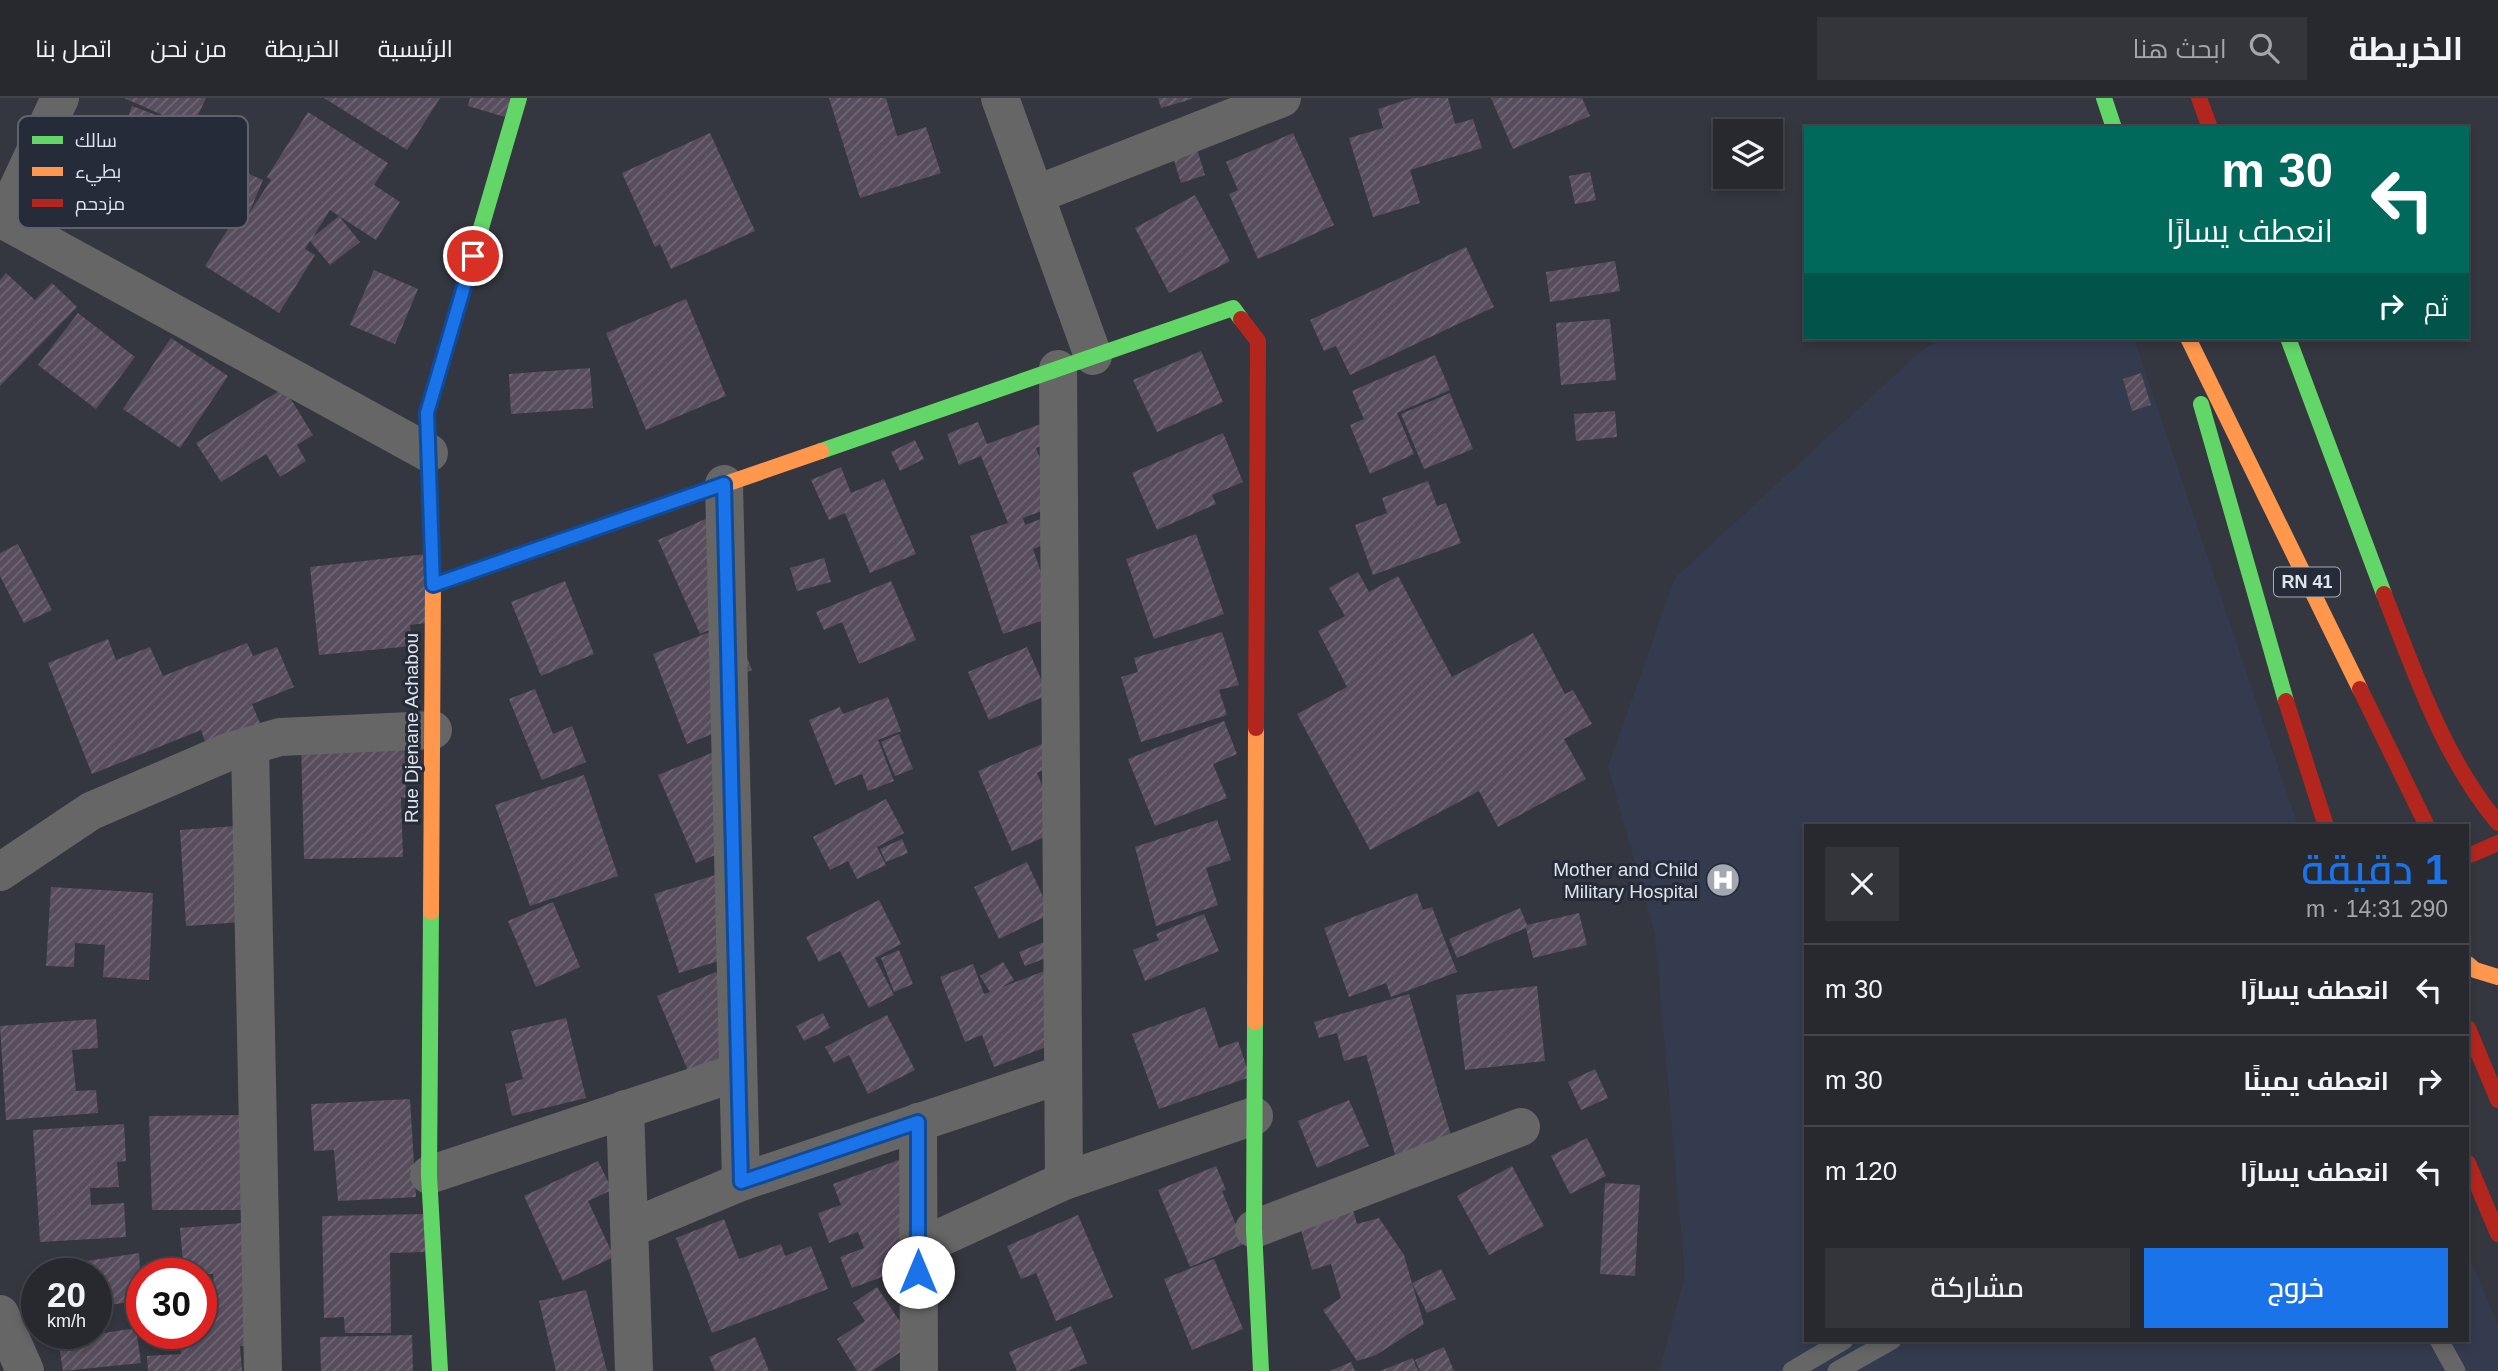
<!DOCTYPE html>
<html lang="ar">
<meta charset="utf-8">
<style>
body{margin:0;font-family:Arial,Cairo,sans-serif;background:#33353b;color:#f1f3f6;direction:rtl;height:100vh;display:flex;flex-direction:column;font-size:26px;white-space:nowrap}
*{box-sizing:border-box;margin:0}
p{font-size:23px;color:#a4a6aa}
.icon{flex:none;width:38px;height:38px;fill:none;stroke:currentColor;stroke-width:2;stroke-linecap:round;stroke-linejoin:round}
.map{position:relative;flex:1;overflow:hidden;direction:ltr}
.drawer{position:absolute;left:1804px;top:726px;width:665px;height:518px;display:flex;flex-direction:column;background:#27292f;border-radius:0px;box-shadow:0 4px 10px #0003,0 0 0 2px #43454b;direction:rtl}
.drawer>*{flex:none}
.banner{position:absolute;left:1804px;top:28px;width:665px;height:214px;border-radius:0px;box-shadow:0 4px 10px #0003,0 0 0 2px #43454b;direction:rtl;background:#00695c;color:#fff;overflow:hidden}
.buttons{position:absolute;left:1713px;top:21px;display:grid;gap:14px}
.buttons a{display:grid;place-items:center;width:70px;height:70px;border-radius:0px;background:#27292f;box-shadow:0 4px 10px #0003,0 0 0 2px #43454b;font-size:35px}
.speed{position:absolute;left:21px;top:1160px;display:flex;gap:14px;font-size:35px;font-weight:700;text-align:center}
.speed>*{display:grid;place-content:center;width:91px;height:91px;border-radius:50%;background:#27292f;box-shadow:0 4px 10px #0003,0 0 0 2px #43454b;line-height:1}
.speed small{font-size:18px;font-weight:400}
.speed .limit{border:10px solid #d22;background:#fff;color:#111}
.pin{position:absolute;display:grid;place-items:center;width:60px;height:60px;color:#fff;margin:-30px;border:4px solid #fff;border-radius:50%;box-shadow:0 2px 7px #0007}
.me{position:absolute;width:77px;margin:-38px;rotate:0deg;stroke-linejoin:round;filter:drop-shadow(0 0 5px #0008)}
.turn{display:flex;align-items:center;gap:24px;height:147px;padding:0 21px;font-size:32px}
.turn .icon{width:91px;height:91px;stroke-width:2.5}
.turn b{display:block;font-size:49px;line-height:60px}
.then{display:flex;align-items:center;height:66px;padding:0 21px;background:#0003;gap:14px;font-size:26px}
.round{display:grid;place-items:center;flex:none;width:74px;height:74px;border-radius:0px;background:#33353b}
.head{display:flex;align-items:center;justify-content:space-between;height:119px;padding:0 21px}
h1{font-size:42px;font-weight:600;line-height:52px;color:#1a73e8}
.cta{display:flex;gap:14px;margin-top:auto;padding:14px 21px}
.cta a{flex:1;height:80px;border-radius:0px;background:#1a73e8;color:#fff;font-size:28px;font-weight:600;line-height:80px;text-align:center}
.cta a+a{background:#33353b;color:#f1f3f6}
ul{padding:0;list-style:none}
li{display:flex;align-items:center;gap:21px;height:91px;padding:0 21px;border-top:2px solid #43454b}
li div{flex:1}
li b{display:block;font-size:26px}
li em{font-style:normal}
header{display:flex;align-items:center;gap:42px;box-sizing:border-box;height:98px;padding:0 35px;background:#27292f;border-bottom:2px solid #43454b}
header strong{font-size:33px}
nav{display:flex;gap:38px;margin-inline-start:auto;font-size:24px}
.search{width:490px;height:63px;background:#33353b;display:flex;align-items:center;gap:18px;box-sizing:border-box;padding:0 24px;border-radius:0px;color:#a4a6aa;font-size:26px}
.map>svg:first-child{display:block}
.built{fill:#353b4f}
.building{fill:url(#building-hatch);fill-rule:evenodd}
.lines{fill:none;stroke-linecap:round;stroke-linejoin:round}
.lane{stroke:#676666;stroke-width:19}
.street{stroke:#676666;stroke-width:38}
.fast{stroke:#63d668;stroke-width:16}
.slow{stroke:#ff974d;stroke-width:16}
.jam{stroke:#b3261e;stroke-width:16}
.route-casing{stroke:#114b97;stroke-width:18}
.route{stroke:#1a73e8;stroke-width:12}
.labels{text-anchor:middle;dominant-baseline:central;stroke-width:6;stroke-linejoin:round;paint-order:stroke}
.shield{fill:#262b39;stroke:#a8acb6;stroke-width:2}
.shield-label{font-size:18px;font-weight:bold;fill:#dfe3ec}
.street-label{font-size:19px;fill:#dfe3ec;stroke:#262b39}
.poi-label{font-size:19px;fill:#dfe3ec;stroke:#262b39;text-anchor:end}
.key{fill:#262b39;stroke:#5e626f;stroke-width:2}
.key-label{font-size:19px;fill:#dfe3ec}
</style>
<header>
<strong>الخريطة</strong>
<div class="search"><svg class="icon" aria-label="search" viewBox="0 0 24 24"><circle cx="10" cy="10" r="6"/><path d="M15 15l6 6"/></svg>ابحث هنا</div>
<nav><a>الرئيسية</a><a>الخريطة</a><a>من نحن</a><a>اتصل بنا</a></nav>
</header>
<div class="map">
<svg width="2498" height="1273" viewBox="0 0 2498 1273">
<defs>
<pattern id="building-hatch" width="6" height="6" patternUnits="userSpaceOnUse" patternTransform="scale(1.75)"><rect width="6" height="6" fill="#584d5d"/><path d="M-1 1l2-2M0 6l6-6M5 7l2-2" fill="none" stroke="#706674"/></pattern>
</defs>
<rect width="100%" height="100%" fill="#34373f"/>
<path class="built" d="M 1943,240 L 2134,240 L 2298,728 L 1806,728 L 1806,1242 L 2468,1242 L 2468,1155 L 2498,1227 L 2498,1273 L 1659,1273 L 1685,1178 L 1655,836 L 1608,669 L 1675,480 L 1922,252 Z"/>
<g class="building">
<path d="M 124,0 L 206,0 L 192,30 Z"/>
<path d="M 324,0 L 440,0 L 407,52 Z"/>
<path d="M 470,0 L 511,0 L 505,19 L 468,8 Z"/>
<path d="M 829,0 L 886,0 L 897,38 L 926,29 L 941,75 L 860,100 Z"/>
<path d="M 1158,0 L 1192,0 L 1192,1 L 1161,10 Z"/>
<path d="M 1412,0 L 1448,0 L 1455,26 L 1473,21 L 1482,50 L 1410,72 L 1420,105 L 1373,119 L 1349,40 L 1383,30 L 1378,11 Z"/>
<path d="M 1491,0 L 1582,0 L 1590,18 L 1513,51 Z"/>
<path d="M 132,8 L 172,23 L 161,52 L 189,62 L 166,127 L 97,102 Z"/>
<path d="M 308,14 L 388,65 L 374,87 L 400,104 L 376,142 L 339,118 L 360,144 L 330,167 L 310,143 L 305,151 L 315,157 L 279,215 L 205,168 L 236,118 L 244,123 L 271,82 L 267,79 ZM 330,112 L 339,118 L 313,139 Z"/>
<path d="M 710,35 L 755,133 L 671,171 L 660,146 L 655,149 L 622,75 Z"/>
<path d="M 1293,35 L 1334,127 L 1258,161 L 1229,96 L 1238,92 L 1226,64 Z"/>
<path d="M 1195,45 L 1205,77 L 1181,85 L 1171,53 Z"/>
<path d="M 237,71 L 263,82 L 249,115 L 223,105 Z"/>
<path d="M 1590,74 L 1596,102 L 1575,106 L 1569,78 Z"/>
<path d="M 1195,97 L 1230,163 L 1169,195 L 1135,130 Z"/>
<path d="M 1466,149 L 1494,209 L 1350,277 L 1336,248 L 1324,253 L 1310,222 Z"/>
<path d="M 1615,163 L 1620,193 L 1550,204 L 1546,174 Z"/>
<path d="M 374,172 L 418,191 L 395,246 L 350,227 Z"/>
<path d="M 6,175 L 35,202 L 52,185 L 77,209 L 0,288 L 0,182 Z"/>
<path d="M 686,201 L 726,298 L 646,332 L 606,235 Z"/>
<path d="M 78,215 L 135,259 L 96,311 L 38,267 Z"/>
<path d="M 1610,221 L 1616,282 L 1561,287 L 1556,225 Z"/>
<path d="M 171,240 L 228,278 L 180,350 L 123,311 Z"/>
<path d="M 1201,253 L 1223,304 L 1157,334 L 1133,282 Z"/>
<path d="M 1435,257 L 1450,292 L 1397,315 L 1414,356 L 1370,376 L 1350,327 L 1364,321 L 1352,293 Z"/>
<path d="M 590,270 L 593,310 L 511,316 L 509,276 Z"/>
<path d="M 2141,275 L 2151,307 L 2132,313 L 2123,281 Z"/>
<path d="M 284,290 L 313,337 L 297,347 L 306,363 L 280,379 L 266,356 L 221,384 L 196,345 Z"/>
<path d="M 1450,295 L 1473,351 L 1424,371 L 1401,316 Z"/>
<path d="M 1615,313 L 1617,339 L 1576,343 L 1574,316 Z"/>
<path d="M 1054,321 L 1061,340 L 1036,350 L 1058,407 L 1023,420 L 1025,427 L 1054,416 L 1063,439 L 1033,451 L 1056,518 L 1003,536 L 970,438 L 1008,425 L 981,358 L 959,367 L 947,336 L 978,324 L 987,346 Z"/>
<path d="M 1223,335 L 1243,384 L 1212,397 L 1216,406 L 1157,432 L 1132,375 Z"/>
<path d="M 915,342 L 924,361 L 900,373 L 891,354 Z"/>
<path d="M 841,369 L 851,395 L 884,381 L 916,456 L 870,475 L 845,415 L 829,422 L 811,382 Z"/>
<path d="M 1428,383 L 1437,408 L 1446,405 L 1461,445 L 1373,477 L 1355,427 L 1387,415 L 1382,400 Z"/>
<path d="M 728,411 L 743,517 L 700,536 L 658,442 Z"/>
<path d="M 1196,436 L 1224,516 L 1154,541 L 1126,461 Z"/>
<path d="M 18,446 L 52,512 L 24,525 L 0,478 L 0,455 Z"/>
<path d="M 426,456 L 434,524 L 410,527 L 412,548 L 319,557 L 310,469 Z"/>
<path d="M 824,460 L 831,484 L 797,493 L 790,470 Z"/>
<path d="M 1358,474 L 1369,494 L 1398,478 L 1452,579 L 1533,535 L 1565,596 L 1573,592 L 1592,626 L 1564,641 L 1586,681 L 1498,729 L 1479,693 L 1370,752 L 1297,616 L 1347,589 L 1318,533 L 1345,518 L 1329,490 Z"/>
<path d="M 565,483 L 594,556 L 541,578 L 511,504 Z"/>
<path d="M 891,483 L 916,542 L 859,566 L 842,524 L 824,532 L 816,514 Z"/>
<path d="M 733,525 L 752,572 L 727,582 L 743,624 L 687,646 L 653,556 Z"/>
<path d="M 1222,534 L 1239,587 L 1219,592 L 1227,617 L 1141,644 L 1121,579 L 1138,574 L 1134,560 Z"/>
<path d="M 108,541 L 116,562 L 150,549 L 163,578 L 247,545 L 253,558 L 277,549 L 294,589 L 252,606 L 260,625 L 206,647 L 201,632 L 92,676 L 48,565 Z"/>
<path d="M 1027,549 L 1048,597 L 989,622 L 968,574 Z"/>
<path d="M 535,591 L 553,636 L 572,628 L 586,664 L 542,682 L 509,601 Z"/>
<path d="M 888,599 L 901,633 L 878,642 L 894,683 L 868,693 L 862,676 L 835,687 L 809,622 L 840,609 L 843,616 Z"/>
<path d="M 1224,623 L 1237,656 L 1213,666 L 1227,700 L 1155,728 L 1128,661 Z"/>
<path d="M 899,636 L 913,671 L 895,678 L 881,644 Z"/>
<path d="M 404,643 L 406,700 L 401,699 L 403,759 L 304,761 L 301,645 Z"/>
<path d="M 1049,643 L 1059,665 L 1037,675 L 1061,732 L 1012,753 L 978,673 Z"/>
<path d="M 736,645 L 746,744 L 696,765 L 658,677 Z"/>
<path d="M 584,677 L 618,778 L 530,808 L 495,707 Z"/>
<path d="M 886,701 L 904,735 L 877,749 L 886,767 L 857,781 L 848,763 L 830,772 L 813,739 Z"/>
<path d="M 1217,722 L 1231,762 L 1206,770 L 1218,807 L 1156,828 L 1135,749 Z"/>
<path d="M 237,728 L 243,824 L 186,828 L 180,732 Z"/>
<path d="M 902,741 L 908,755 L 886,764 L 880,751 Z"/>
<path d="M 1027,764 L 1051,816 L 999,841 L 974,789 Z"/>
<path d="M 735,771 L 742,856 L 679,875 L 654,796 Z"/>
<path d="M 51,789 L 153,795 L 149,882 L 103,879 L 105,847 L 75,845 L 74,869 L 46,868 Z"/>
<path d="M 1417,795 L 1423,812 L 1432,809 L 1457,874 L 1391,899 L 1386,885 L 1349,899 L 1324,830 Z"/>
<path d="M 879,802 L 901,846 L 875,860 L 894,897 L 869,910 L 840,853 L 819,864 L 806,839 Z"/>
<path d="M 553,804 L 580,869 L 536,889 L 508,823 Z"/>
<path d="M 1520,810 L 1527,827 L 1579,815 L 1587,847 L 1533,860 L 1526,830 L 1457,860 L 1449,841 Z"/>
<path d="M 1204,816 L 1219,853 L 1145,883 L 1133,852 L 1159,842 L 1156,836 Z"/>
<path d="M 1054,840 L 1060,855 L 1025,868 L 1019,854 Z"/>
<path d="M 899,852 L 913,886 L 894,894 L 881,860 Z"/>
<path d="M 1003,864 L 1014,882 L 1002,889 L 1055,869 L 1054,946 L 994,969 L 982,937 L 965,944 L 940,879 L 973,866 L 984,896 L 990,894 L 980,878 Z"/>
<path d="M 716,874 L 747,949 L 688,973 L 657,898 Z"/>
<path d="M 1537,888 L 1545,963 L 1465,972 L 1456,897 Z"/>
<path d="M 1409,896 L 1453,1044 L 1396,1060 L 1366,957 L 1344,963 L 1337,935 L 1319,940 L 1314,924 Z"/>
<path d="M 1205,909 L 1219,950 L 1238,943 L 1250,979 L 1159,1011 L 1132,936 Z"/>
<path d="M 823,915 L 830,930 L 804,943 L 796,928 Z"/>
<path d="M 887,917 L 915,972 L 868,996 L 849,957 L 834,965 L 825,949 Z"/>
<path d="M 566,920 L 586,1000 L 512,1018 L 505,986 L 523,981 L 511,933 Z"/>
<path d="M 96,921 L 98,950 L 72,952 L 76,993 L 96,992 L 98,1015 L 6,1022 L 0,928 Z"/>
<path d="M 1595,971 L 1608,1000 L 1581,1012 L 1568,984 Z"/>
<path d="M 410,1001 L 416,1099 L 338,1103 L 334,1052 L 314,1053 L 311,1006 Z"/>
<path d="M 1349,1002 L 1369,1048 L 1317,1070 L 1298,1023 Z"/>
<path d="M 242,1017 L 243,1112 L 152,1112 L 149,1018 Z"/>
<path d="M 124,1026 L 126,1063 L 117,1064 L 119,1089 L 90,1090 L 91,1107 L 124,1105 L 126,1139 L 40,1144 L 33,1032 Z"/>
<path d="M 1587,1040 L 1606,1078 L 1570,1096 L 1551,1058 Z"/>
<path d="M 918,1055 L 939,1158 L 852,1190 L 840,1159 L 864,1150 L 858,1134 L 829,1145 L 818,1115 L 841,1107 L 833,1086 Z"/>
<path d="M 598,1063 L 612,1092 L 588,1103 L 614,1159 L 563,1183 L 524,1098 Z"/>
<path d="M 1216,1068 L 1226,1092 L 1222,1093 L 1244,1146 L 1190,1169 L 1158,1092 Z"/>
<path d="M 1512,1068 L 1544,1128 L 1489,1157 L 1457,1098 Z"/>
<path d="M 1605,1085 L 1640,1087 L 1635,1178 L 1600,1176 Z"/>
<path d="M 1347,1091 L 1357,1126 L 1379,1120 L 1404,1157 L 1412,1185 L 1441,1171 L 1456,1201 L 1427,1215 L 1412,1185 L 1424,1226 L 1376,1257 L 1357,1263 L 1323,1212 L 1341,1200 L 1331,1166 L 1312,1172 L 1293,1102 Z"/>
<path d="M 425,1116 L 425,1154 L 390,1155 L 391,1235 L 345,1235 L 344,1219 L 324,1220 L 322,1118 Z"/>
<path d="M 1078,1117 L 1113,1199 L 1056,1223 L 1036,1175 L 1021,1181 L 1007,1148 Z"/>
<path d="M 724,1121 L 739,1161 L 781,1146 L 785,1158 L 811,1148 L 828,1191 L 712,1235 L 676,1140 Z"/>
<path d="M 243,1125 L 252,1247 L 240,1248 L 242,1273 L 148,1273 L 147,1258 L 181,1256 L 179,1236 L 201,1236 L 201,1206 L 215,1205 L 213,1176 L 184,1176 L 180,1130 Z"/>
<path d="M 139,1155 L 142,1202 L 96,1209 L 96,1176 L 48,1176 L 47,1169 Z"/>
<path d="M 1214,1161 L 1243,1231 L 1192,1252 L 1164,1181 Z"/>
<path d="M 877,1189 L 914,1245 L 872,1273 L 857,1273 L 837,1241 L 865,1223 L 853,1205 Z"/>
<path d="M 586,1192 L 607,1273 L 556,1273 L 539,1203 Z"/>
<path d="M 1071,1228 L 1087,1265 L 1067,1273 L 1017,1273 L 1009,1254 Z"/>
<path d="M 136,1230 L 141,1265 L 63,1273 L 57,1236 L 91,1237 Z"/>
<path d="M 412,1237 L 413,1273 L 321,1273 L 320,1239 Z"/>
<path d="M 755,1239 L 769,1273 L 715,1273 L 709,1259 Z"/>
<path d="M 1444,1249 L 1454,1273 L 1420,1273 L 1415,1262 Z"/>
<path d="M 1413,1260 L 1418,1273 L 1380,1273 Z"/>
<path d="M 1351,1264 L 1355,1273 L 1330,1273 Z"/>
</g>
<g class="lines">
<g class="lane">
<path d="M 2439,1242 L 2456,1273"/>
<path d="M 1792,1273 L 1844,1242"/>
<path d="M 1837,1273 L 1892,1242"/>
</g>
<g class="street">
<path d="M 1000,0 L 1093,258"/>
<path d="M 1035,97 L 1282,0"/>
<path d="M 0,120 L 429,355"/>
<path d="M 4,120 L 60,0"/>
<path d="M 1058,271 L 1064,1083"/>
<path d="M 724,386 L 741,1084"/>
<path d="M 250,648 L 263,1273"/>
<path d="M 0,774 L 91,713 L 228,654 L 280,639 L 433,632"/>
<path d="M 625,1011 L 634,1273"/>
<path d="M 918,1024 L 919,1273"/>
<path d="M 429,1077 L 738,974"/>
<path d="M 631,1130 L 741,1084 L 1063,976"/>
<path d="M 1254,1131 L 1521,1029"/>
<path d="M 918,1150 L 1064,1083 L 1254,1018"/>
<path d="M 0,1216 L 25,1273"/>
</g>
<g class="fast">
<path d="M 2104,0 L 2114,30"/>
<path d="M 2288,240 L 2384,496"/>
<path d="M 2201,306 L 2286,603"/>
<path d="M 428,352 L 427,315 L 519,0"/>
<path d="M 821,353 L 1233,210 L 1241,221"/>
<path d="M 431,814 L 429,1077 L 440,1273"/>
<path d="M 1255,924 L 1254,1131 L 1261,1273"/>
</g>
<g class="slow">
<path d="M 2188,240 L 2360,591"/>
<path d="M 428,352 L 433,487 L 431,814"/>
<path d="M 433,487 L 821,353"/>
<path d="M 2468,866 L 2475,872 L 2498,879"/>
<path d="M 1255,924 L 1256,630"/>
</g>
<g class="jam">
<path d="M 2199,0 L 2210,30"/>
<path d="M 1241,221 L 1258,243 L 1256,630"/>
<path d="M 2384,496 C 2415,575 2443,659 2498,725"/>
<path d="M 2360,591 L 2427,728"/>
<path d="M 2286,603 L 2326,728"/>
<path d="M 2468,758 L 2498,745"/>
<path d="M 2468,930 L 2498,1002"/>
<path d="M 2468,1065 L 2498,1136"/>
</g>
</g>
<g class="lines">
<g class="route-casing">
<path id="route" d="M 473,158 L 427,315 L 433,487 L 724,386 L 741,1084 L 918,1024 L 918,1174"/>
</g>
<use href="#route" class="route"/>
</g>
<defs>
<g id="hospital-disc" transform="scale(1.75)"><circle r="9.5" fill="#a3a7af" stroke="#262b39"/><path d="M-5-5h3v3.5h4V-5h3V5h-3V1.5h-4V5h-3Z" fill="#fff"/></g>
</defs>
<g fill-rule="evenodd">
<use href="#hospital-disc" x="1723" y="782"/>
</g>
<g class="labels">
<rect class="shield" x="2274" y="469.5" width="66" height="29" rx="5"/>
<g class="shield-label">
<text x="2307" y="484">RN 41</text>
</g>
<g class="street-label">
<text transform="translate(411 630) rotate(-90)">Rue Djenane Achabou</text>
</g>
<g class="poi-label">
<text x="1698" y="771">Mother and Child<tspan x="1698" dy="22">Military Hospital</tspan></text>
</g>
</g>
<rect x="18" y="18" width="230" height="112" rx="10" class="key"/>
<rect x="32" y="38" width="31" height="8" fill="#63d668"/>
<rect x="32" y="69" width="31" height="9" fill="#ff974d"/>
<rect x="32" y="101" width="31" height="8" fill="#b3261e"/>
<g class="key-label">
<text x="75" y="49">سالك</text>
<text x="75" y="80">بطيء</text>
<text x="75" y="112">مزدحم</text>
</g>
</svg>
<div class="buttons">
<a><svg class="icon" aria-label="layers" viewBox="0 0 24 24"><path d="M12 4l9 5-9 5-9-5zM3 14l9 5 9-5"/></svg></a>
</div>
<div class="speed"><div>20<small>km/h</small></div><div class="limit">30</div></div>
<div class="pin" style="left:473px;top:158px;background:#d93025"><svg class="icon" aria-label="arrive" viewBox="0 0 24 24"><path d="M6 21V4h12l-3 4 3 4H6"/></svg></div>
<svg class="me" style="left:918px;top:1174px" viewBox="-20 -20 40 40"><circle r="19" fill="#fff"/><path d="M0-13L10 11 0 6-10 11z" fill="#1a73e8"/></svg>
<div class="banner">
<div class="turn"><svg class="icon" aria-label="left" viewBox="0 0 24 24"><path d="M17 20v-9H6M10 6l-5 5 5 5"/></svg><div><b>30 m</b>انعطف يسارًا</div></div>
<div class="then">ثم<svg class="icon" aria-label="right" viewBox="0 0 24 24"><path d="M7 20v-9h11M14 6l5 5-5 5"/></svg></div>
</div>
<section class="drawer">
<div class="head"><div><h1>1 دقيقة</h1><p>290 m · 14:31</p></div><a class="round"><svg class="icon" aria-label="close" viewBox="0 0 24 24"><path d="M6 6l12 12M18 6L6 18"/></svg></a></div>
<ul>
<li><svg class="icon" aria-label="left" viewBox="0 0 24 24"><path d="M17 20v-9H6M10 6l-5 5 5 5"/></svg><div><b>انعطف يسارًا</b></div><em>30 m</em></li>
<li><svg class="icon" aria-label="right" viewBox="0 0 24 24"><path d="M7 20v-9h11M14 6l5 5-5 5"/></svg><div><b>انعطف يمينًا</b></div><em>30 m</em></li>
<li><svg class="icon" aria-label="left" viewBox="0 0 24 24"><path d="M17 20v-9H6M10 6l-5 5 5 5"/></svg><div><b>انعطف يسارًا</b></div><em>120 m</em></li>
</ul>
<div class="cta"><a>خروج</a><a>مشاركة</a></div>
</section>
</div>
